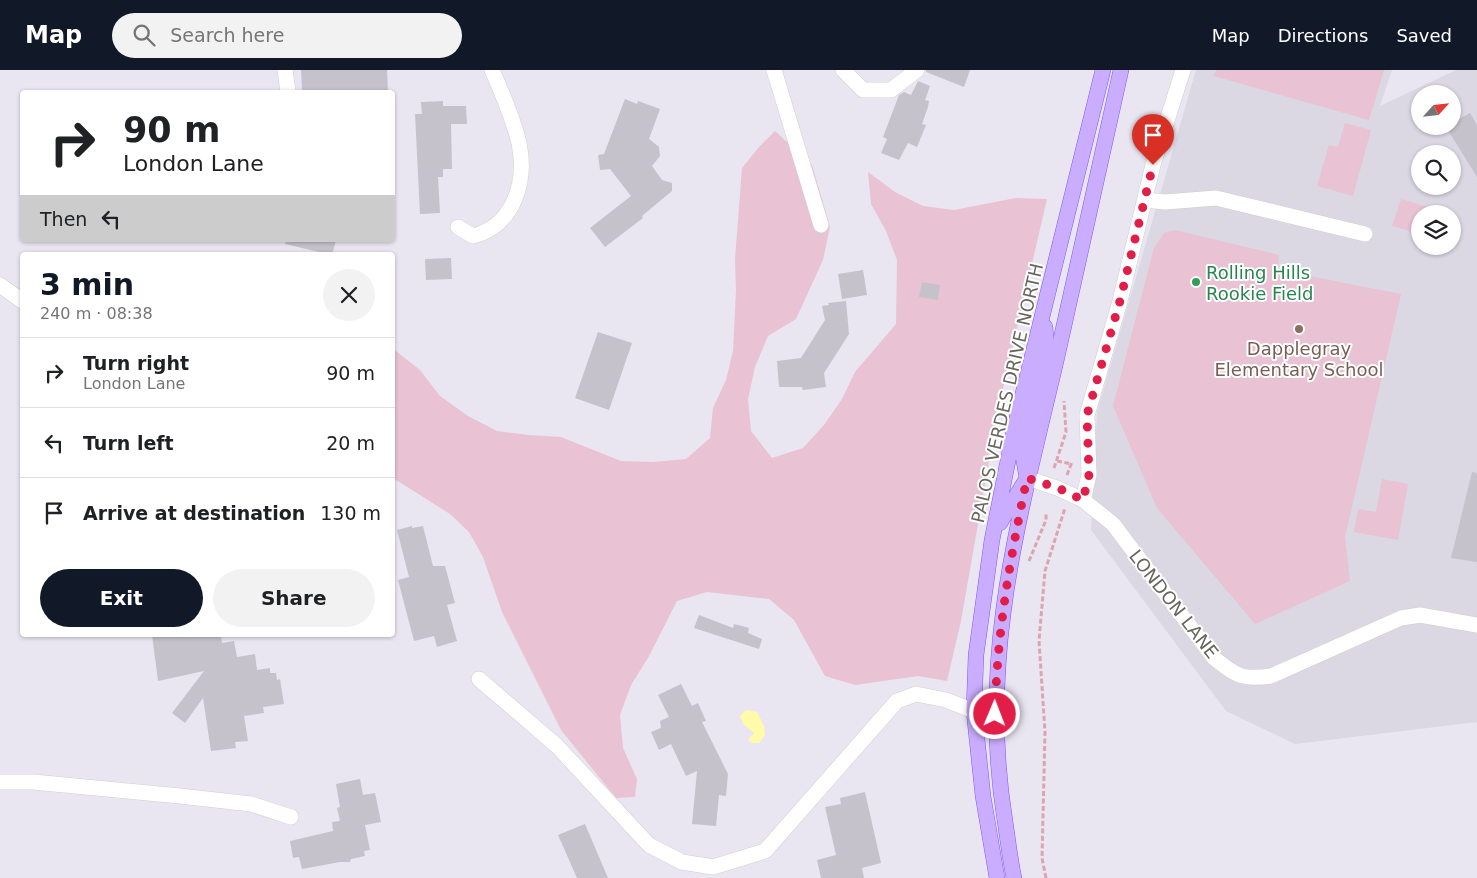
<!DOCTYPE html>
<meta charset="utf-8">
<style>
body{margin:0;font-family:"DejaVu Sans",sans-serif;background:#f2f2f2;color:#202124;height:100vh;display:flex;flex-direction:column;font-size:19px;white-space:nowrap}
*{box-sizing:border-box;margin:0}
p{font-size:16px;color:#757577}
.icon{flex:none;width:28px;height:28px;fill:none;stroke:currentColor;stroke-width:2;stroke-linecap:round;stroke-linejoin:round}
.map{position:relative;flex:1;overflow:hidden}
.side{position:absolute;left:20px;top:182px;width:375px;height:385px;display:flex;flex-direction:column;background:#fff;border-radius:5px;box-shadow:0 1px 4px #0004}
.side>*{flex:none}
.banner{position:absolute;left:20px;top:20px;width:375px;height:152px;border-radius:5px;box-shadow:0 1px 4px #0004;background:#fff;color:#202124;overflow:hidden}
.needle{width:32px;rotate:63deg}
.fabs{position:absolute;left:1411px;top:15px;display:grid;gap:10px}
.fabs a{display:grid;place-items:center;width:50px;height:50px;border-radius:50%;background:#fff;box-shadow:0 1px 4px #0004;font-size:25px}
.pin{position:absolute;display:grid;place-items:center;width:42px;height:42px;color:#fff;margin:-51px -21px;border-radius:50% 50% 50% 0;rotate:-45deg;box-shadow:0 0 5px #0007}
.pin .icon{rotate:45deg}
.me{position:absolute;width:55px;margin:-28px;rotate:1deg;stroke-linejoin:round;filter:drop-shadow(0 0 4px #0008)}
.turn{display:flex;align-items:center;gap:18px;height:105px;padding:0 20px;font-size:22px}
.turn .icon{width:65px;height:65px;stroke-width:2.5}
.turn b{display:block;font-size:35px;line-height:42px}
.then{display:flex;align-items:center;height:48px;padding:0 20px;background:#0003;gap:10px;font-size:19px}
.round{display:grid;place-items:center;flex:none;width:52px;height:52px;border-radius:26px;background:#f2f2f2}
.summary{display:flex;align-items:center;justify-content:space-between;height:85px;padding:0 20px}
h1{font-size:30px;font-weight:800;line-height:38px;color:#111827}
.action{display:flex;gap:10px;margin-top:auto;padding:10px 20px}
.action a{flex:1;height:58px;border-radius:30px;background:#111827;color:#fff;font-size:20px;font-weight:800;line-height:58px;text-align:center}
.action a+a{background:#f2f2f2;color:#202124}
ul{padding:0;list-style:none}
li{display:flex;align-items:center;gap:15px;height:70px;padding:0 20px;border-top:1px solid #e0e0e0}
li div{flex:1}
li b{display:block;font-size:19px}
li em{font-style:normal}
header{display:flex;align-items:center;gap:30px;box-sizing:border-box;height:70px;padding:0 25px;background:#111827;color:#fff}
header strong{font-size:24px}
nav{display:flex;gap:28px;margin-inline-start:auto;font-size:18px}
.search{width:350px;height:45px;background:#f2f2f2;display:flex;align-items:center;gap:12px;box-sizing:border-box;padding:0 18px;border-radius:28px;color:#757577;font-size:19px}
.map>svg:first-child{display:block}
.education{fill:#dbd7e3;fill-rule:evenodd}
.green{fill:#e9c2d4}
.water{fill:#fffba8}
.building{fill:#c5c2cc}
.lines{fill:none;stroke-linecap:round;stroke-linejoin:round}
.minor-casing{stroke:#d0d1ca;stroke-width:16}
.major-casing{stroke:#7e57f9;stroke-width:16}
.path{stroke:#dca4b0;stroke-width:3;stroke-dasharray:5 2.5;stroke-linecap:butt}
.minor{stroke:#fff;stroke-width:15}
.major{stroke:#cbadff;stroke-width:15}
.route{stroke:#e11d48;stroke-width:9;stroke-dasharray:0 16.2}
.leisure-dot{fill:#2e9e5b;stroke:#fff;stroke-width:2}
.education-dot{fill:#8d6e63;stroke:#fff;stroke-width:2}
.labels{text-anchor:middle;dominant-baseline:central;stroke-width:4;stroke-linejoin:round;paint-order:stroke}
.leisure-label{font-size:18px;fill:#27864d;stroke:#fff;text-anchor:start}
.education-label{font-size:18px;fill:#785e54;stroke:#fff}
.street-label{font-size:18px;fill:#67675e;stroke:#fff}
</style>
<header>
<strong>Map</strong>
<div class="search"><svg class="icon" aria-label="search" viewBox="0 0 24 24"><circle cx="10" cy="10" r="6"/><path d="M15 15l6 6"/></svg>Search here</div>
<nav><a>Map</a><a>Directions</a><a>Saved</a></nav>
</header>
<div class="map">
<svg width="1477" height="808" viewBox="0 0 1477 808">
<rect width="100%" height="100%" fill="#e9e6f1"/>
<path class="education" d="M 1196,0 L 1392,0 L 1380,36 L 1456,0 L 1477,0 L 1477,652 L 1295,674 L 1226,641 L 1091,460 L 1097,342 ZM 1420,24 L 1452,24 L 1452,56 L 1420,56 ZM 1420,84 L 1452,84 L 1452,116 L 1420,116 ZM 1420,144 L 1452,144 L 1452,176 L 1420,176 Z"/>
<g class="green">
<path d="M 1216,0 L 1384,0 L 1369,50 L 1214,6 Z"/>
<path d="M 1345,53 L 1371,60 L 1353,126 L 1317,116 L 1329,75 L 1338,77 Z"/>
<path d="M 775,61 L 812,95 L 830,157 L 823,190 L 796,249 L 768,266 L 755,297 L 748,329 L 751,361 L 772,388 L 803,378 L 824,355 L 842,329 L 855,302 L 896,254 L 897,190 L 886,161 L 871,134 L 868,102 L 895,122 L 923,136 L 954,140 L 1016,128 L 1047,129 L 998,340 L 961,551 L 947,611 L 918,606 L 855,615 L 825,606 L 794,550 L 769,529 L 707,522 L 677,531 L 648,588 L 631,615 L 620,645 L 623,678 L 637,709 L 635,727 L 616,728 L 561,660 L 502,542 L 483,487 L 469,462 L 450,444 L 393,408 L 392,278 L 420,300 L 440,326 L 468,346 L 497,361 L 529,365 L 561,367 L 621,391 L 653,392 L 686,389 L 710,368 L 713,338 L 726,310 L 733,281 L 736,220 L 735,189 L 742,98 L 759,77 Z"/>
<path d="M 1401,129 L 1444,142 L 1444,144 L 1420,144 L 1420,164 L 1392,156 Z"/>
<path d="M 1175,160 L 1279,185 L 1278,200 L 1401,224 L 1345,467 L 1350,511 L 1255,554 L 1157,438 L 1113,336 L 1154,178 L 1164,163 Z"/>
<path d="M 1382,409 L 1408,414 L 1398,470 L 1354,462 L 1358,439 L 1376,442 Z"/>
</g>
<path class="water" d="M 746,640 L 757,642 L 764,656 L 765,665 L 759,673 L 752,673 L 748,670 L 754,663 L 743,654 L 740,646 Z"/>
<g class="building">
<path d="M 301,0 L 387,0 L 388,22 L 305,22 L 302,20 Z"/>
<path d="M 926,0 L 970,0 L 964,17 L 926,2 Z"/>
<path d="M 918,11 L 930,16 L 925,30 L 929,31 L 928,37 L 922,54 L 926,55 L 917,77 L 908,73 L 899,90 L 881,83 L 887,69 L 883,67 L 899,25 L 904,22 L 911,25 Z"/>
<path d="M 625,29 L 637,34 L 638,31 L 660,39 L 649,69 L 659,77 L 660,86 L 652,96 L 662,110 L 672,113 L 672,121 L 642,146 L 643,148 L 605,177 L 590,158 L 631,126 L 610,99 L 600,100 L 598,85 L 604,84 Z"/>
<path d="M 443,31 L 443,36 L 466,36 L 467,54 L 451,54 L 452,99 L 443,99 L 443,107 L 438,107 L 440,143 L 420,144 L 415,44 L 422,44 L 421,32 Z"/>
<path d="M 1470,43 L 1477,55 L 1477,107 L 1446,57 L 1452,56 L 1452,53 Z"/>
<path d="M 286,170 L 336,170 L 332,185 L 285,174 Z"/>
<path d="M 451,188 L 452,209 L 426,210 L 425,189 Z"/>
<path d="M 863,200 L 867,225 L 842,229 L 838,204 Z"/>
<path d="M 922,212 L 940,215 L 938,230 L 919,227 Z"/>
<path d="M 846,231 L 849,264 L 824,303 L 826,317 L 803,320 L 802,317 L 779,317 L 777,291 L 801,288 L 825,250 L 822,236 L 829,235 L 828,233 Z"/>
<path d="M 598,262 L 632,273 L 609,340 L 575,328 Z"/>
<path d="M 1472,402 L 1477,403 L 1477,492 L 1451,488 Z"/>
<path d="M 412,456 L 412,458 L 423,456 L 433,496 L 445,496 L 455,533 L 447,535 L 457,571 L 437,577 L 434,566 L 414,571 L 398,510 L 409,507 L 397,460 Z"/>
<path d="M 699,545 L 733,558 L 734,554 L 749,558 L 748,563 L 762,569 L 759,579 L 694,558 Z"/>
<path d="M 152,565 L 221,565 L 222,573 L 234,571 L 237,587 L 255,584 L 257,600 L 270,598 L 270,603 L 276,603 L 277,610 L 280,609 L 284,634 L 263,637 L 264,643 L 244,646 L 248,671 L 235,672 L 236,678 L 211,681 L 203,628 L 185,653 L 172,643 L 204,601 L 158,611 Z"/>
<path d="M 681,614 L 692,636 L 698,633 L 706,651 L 702,652 L 728,704 L 726,726 L 719,725 L 716,756 L 692,754 L 697,701 L 686,706 L 671,674 L 659,680 L 651,662 L 661,658 L 660,651 L 669,647 L 658,625 Z"/>
<path d="M 360,709 L 363,725 L 375,723 L 381,752 L 365,755 L 370,780 L 364,781 L 365,786 L 351,789 L 350,792 L 340,792 L 302,799 L 299,787 L 293,788 L 290,771 L 333,761 L 332,752 L 340,751 L 337,738 L 340,737 L 336,714 Z"/>
<path d="M 865,722 L 881,793 L 862,798 L 864,808 L 821,808 L 817,790 L 836,785 L 825,737 L 841,734 L 840,728 Z"/>
<path d="M 585,754 L 608,808 L 577,808 L 558,765 Z"/>
</g>
<g class="lines">
<g class="minor-casing">
<g id="minor">
<path d="M 285,0 L 288,22"/>
<path d="M 774,0 L 821,155"/>
<path d="M 843,0 L 863,20 L 891,20 L 917,0"/>
<path d="M 1145,130 L 1165,132 L 1216,128 L 1365,164"/>
<path d="M 458,157 L 473,166 C 514,156 527,111 519,73 C 513,48 502,23 492,0"/>
<path d="M 0,215 L 22,231"/>
<path d="M 1027,408 L 1057,418 L 1083,430 L 1113,454 L 1214,588 C 1236,606 1242,610 1271,606 L 1401,548 L 1420,545 L 1477,555"/>
<path d="M 1083,430 L 1089,405 L 1087,345 L 1120,231 L 1153,95 L 1183,0"/>
<path d="M 479,609 L 557,676 L 649,775 L 682,792 L 713,797 L 765,781 L 897,631 L 916,624 L 946,630 L 974,641 L 995,644"/>
<path d="M 0,712 L 33,712 L 180,726 L 251,734 L 291,747"/>
</g>
</g>
<g class="major-casing">
<g id="major">
<path d="M 1000,453 L 1027,408 L 1022,380 L 1047,279 L 1045,257"/>
<path d="M 997,808 L 983,726 L 974,641 L 976,585 L 992,470 L 1015,356 L 1103,0"/>
<path d="M 1014,808 C 1010,790 1008,770 1005,751 C 978,584 1020,446 1057,287 C 1079,191 1099,95 1121,0"/>
</g>
</g>
<g class="path">
<path d="M 1057,391 L 1072,394"/>
<path d="M 1054,398 L 1066,362 L 1064,331"/>
<path d="M 1067,405 L 1072,392"/>
<path d="M 1029,491 L 1046,450 L 1046,443"/>
<path d="M 1046,808 L 1042,788 L 1045,662 L 1039,571 L 1045,501 L 1065,438"/>
</g>
<use href="#minor" class="minor"/>
<use href="#major" class="major"/>
</g>
<g class="lines">
<path class="route" d="M 995,644 C 997,561 1010,490 1027,408 L 1058,418 L 1083,430 L 1089,405 L 1087,345 L 1120,231 L 1153,95"/>
</g>
<circle class="leisure-dot" cx="1196" cy="212" r="5"/>
<circle class="education-dot" cx="1299" cy="259" r="5"/>
<g class="labels">
<g class="leisure-label">
<text x="1206" y="202">Rolling Hills<tspan x="1206" dy="21">Rookie Field</tspan></text>
</g>
<g class="education-label">
<text x="1299" y="278">Dapplegray<tspan x="1299" dy="21">Elementary School</tspan></text>
</g>
<g class="street-label">
<text transform="translate(1007 323) rotate(-77)">PALOS VERDES DRIVE NORTH</text>
<text transform="translate(1174 534) rotate(52)">LONDON LANE</text>
</g>
</g>
</svg>
<div class="fabs">
<a><svg class="needle" viewBox="-14 -14 28 28"><path d="M0-13l5 13h-10z" fill="#e53935"/><path d="M0 13l5-13h-10z" fill="#757577"/></svg></a>
<a><svg class="icon" aria-label="search" viewBox="0 0 24 24"><circle cx="10" cy="10" r="6"/><path d="M15 15l6 6"/></svg></a>
<a><svg class="icon" aria-label="layers" viewBox="0 0 24 24"><path d="M12 4l9 5-9 5-9-5zM3 14l9 5 9-5"/></svg></a>
</div>
<div class="pin" style="left:1153px;top:95px;background:#d93025"><svg class="icon" aria-label="arrive" viewBox="0 0 24 24"><path d="M6 21V4h12l-3 4 3 4H6"/></svg></div>
<svg class="me" style="left:995px;top:644px" viewBox="-20 -20 40 40"><circle r="17" fill="#e11d48" stroke="#fff" stroke-width="3"/><path d="M0-11L8 9 0 5-8 9z" fill="#fff"/></svg>
<div class="banner">
<div class="turn"><svg class="icon" aria-label="right" viewBox="0 0 24 24"><path d="M7 20v-9h11M14 6l5 5-5 5"/></svg><div><b>90 m</b>London Lane</div></div>
<div class="then">Then<svg class="icon" aria-label="left" viewBox="0 0 24 24"><path d="M17 20v-9H6M10 6l-5 5 5 5"/></svg></div>
</div>
<section class="side">
<div class="summary"><div><h1>3 min</h1><p>240 m · 08:38</p></div><a class="round"><svg class="icon" aria-label="close" viewBox="0 0 24 24"><path d="M6 6l12 12M18 6L6 18"/></svg></a></div>
<ul>
<li><svg class="icon" aria-label="right" viewBox="0 0 24 24"><path d="M7 20v-9h11M14 6l5 5-5 5"/></svg><div><b>Turn right</b><p>London Lane</p></div><em>90 m</em></li>
<li><svg class="icon" aria-label="left" viewBox="0 0 24 24"><path d="M17 20v-9H6M10 6l-5 5 5 5"/></svg><div><b>Turn left</b></div><em>20 m</em></li>
<li><svg class="icon" aria-label="arrive" viewBox="0 0 24 24"><path d="M6 21V4h12l-3 4 3 4H6"/></svg><div><b>Arrive at destination</b></div><em>130 m</em></li>
</ul>
<div class="action"><a>Exit</a><a>Share</a></div>
</section>
</div>
